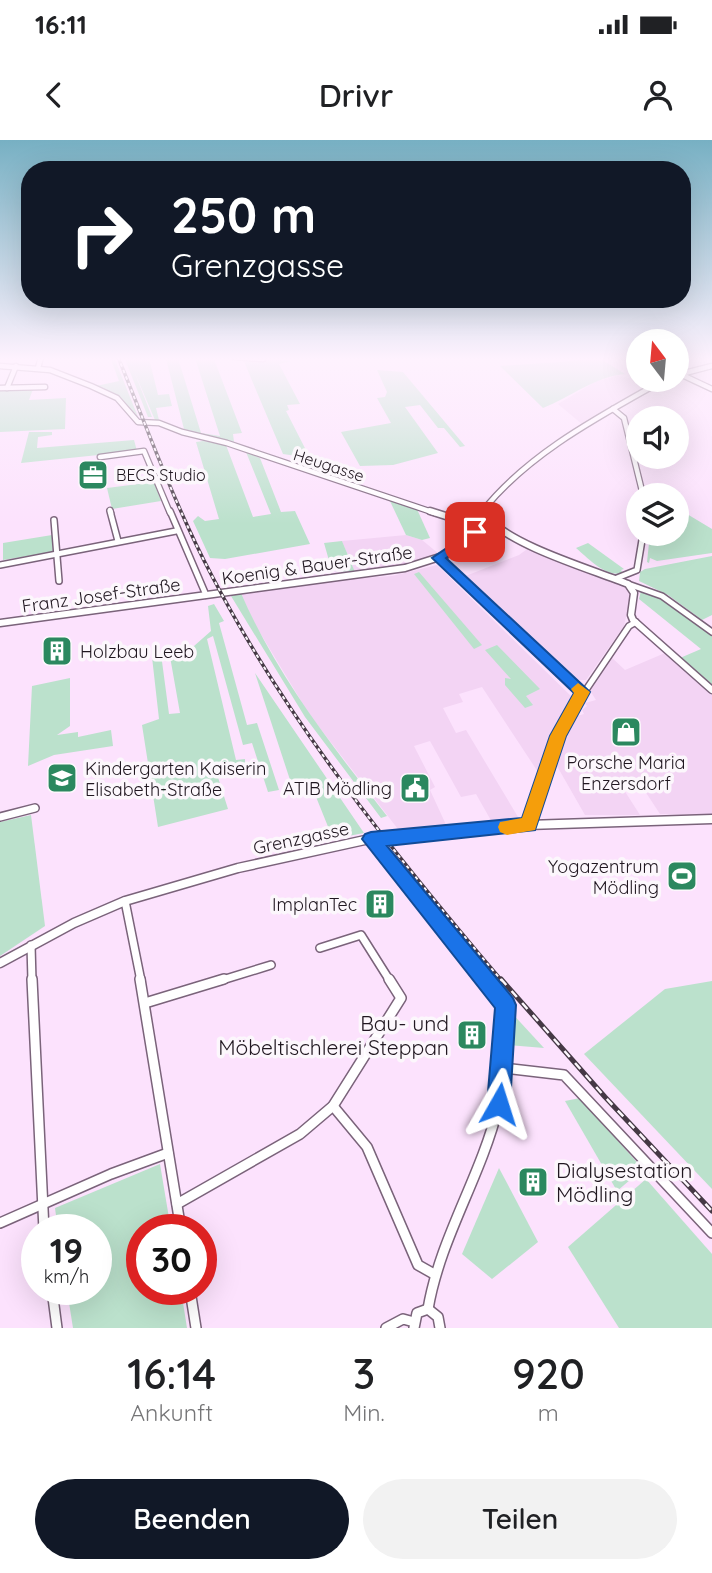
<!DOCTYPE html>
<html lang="de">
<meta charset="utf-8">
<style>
body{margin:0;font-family:Quicksand,sans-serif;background:#f2f2f2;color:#202124;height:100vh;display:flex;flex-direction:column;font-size:26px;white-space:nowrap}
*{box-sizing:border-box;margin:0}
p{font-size:23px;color:#757577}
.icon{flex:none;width:38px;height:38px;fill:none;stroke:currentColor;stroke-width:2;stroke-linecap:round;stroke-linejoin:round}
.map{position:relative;height:1188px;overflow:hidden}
.drawer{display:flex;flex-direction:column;background:#fff;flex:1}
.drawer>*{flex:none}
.top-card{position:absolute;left:21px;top:21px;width:670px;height:147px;border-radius:28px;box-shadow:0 7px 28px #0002;background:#111827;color:#fff;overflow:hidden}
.needle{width:46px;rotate:344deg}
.buttons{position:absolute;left:626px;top:189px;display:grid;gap:14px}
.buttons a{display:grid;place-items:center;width:63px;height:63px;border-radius:50%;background:#fff;box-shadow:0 7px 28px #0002;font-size:35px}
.speed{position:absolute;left:21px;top:1074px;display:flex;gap:14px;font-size:35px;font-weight:700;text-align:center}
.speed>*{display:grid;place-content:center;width:91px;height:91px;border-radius:50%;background:#fff;box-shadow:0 7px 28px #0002;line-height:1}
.speed small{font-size:18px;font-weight:400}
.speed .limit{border:10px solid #d22;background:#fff;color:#111}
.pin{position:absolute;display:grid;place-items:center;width:60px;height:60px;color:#fff;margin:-30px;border-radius:14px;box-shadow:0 4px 10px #0006}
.me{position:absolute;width:77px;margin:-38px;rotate:6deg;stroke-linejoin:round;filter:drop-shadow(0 0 5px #0008)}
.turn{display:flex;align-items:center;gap:24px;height:147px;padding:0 35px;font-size:32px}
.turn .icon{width:91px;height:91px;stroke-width:2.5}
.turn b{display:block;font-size:49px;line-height:60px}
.eta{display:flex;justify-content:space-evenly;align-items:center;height:119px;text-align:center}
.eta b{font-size:42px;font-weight:600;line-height:49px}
.cta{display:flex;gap:14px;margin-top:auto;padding:14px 35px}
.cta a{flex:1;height:80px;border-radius:42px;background:#111827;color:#fff;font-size:28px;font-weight:600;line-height:80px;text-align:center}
.cta a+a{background:#f2f2f2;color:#202124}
.status{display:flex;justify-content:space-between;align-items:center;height:49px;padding:0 35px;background:#fff;direction:ltr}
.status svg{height:19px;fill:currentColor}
header{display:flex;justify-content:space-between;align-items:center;height:91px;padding:0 35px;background:#fff;font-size:32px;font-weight:600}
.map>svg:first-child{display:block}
.built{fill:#f3d4f4}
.green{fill:#bbe1cc;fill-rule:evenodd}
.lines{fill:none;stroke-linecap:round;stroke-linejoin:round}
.minor-far3-casing{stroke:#7a637a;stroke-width:7}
.minor-far2-casing{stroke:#7a637a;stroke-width:8}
.minor-far1-casing{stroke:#7a637a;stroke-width:10}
.minor-casing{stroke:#7a637a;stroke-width:12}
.tertiary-far2-casing{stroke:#7a637a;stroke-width:7}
.tertiary-far1-casing{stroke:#7a637a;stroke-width:9}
.tertiary-casing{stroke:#7a637a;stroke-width:11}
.minor-far3{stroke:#fff;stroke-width:4.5}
.minor-far2{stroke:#fff;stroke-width:5}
.minor-far1{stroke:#fff;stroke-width:7}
.minor{stroke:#fff;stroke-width:9}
.tertiary-far2{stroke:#fff;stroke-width:4.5}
.tertiary-far1{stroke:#fff;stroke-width:6}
.tertiary{stroke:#fff;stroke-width:8}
.rail-far1-casing{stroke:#453945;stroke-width:3.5}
.rail-casing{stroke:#453945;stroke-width:5}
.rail-far1{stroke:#fcf7fc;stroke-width:2;stroke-dasharray:3.5;stroke-linecap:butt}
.rail{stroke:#fcf7fc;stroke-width:2.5;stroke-dasharray:8;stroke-linecap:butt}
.route{fill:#1a73e8;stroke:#114b97;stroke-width:2}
.slow{fill:#f59e0b}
.labels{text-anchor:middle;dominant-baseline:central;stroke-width:7;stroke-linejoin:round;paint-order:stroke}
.far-street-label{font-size:16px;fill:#201720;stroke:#fcf7fc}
.far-poi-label{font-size:16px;fill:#201720;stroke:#fcf7fc;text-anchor:start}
.street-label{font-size:18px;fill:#201720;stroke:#fcf7fc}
.poi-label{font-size:18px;fill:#201720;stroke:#fcf7fc;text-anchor:end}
.near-poi-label{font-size:21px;fill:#201720;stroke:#fcf7fc;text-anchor:end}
</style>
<div class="status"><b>16:11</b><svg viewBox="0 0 49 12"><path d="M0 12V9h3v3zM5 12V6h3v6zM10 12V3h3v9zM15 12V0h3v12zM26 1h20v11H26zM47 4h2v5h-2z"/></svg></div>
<header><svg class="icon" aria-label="back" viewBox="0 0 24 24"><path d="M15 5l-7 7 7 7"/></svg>Drivr<svg class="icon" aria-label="person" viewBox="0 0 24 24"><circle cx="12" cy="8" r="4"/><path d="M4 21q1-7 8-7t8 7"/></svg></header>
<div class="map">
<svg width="712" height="1188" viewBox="0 0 712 1188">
<rect width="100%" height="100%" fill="#fce2fd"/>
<g class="built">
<path d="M 639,229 L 639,240 L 659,240 L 583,285 L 558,264 L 597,241 L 617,236 L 628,238 Z"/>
<path d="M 406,395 L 422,400 L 439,414 L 422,421 L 389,428 L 355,432 L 342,401 Z"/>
<path d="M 530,407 L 626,447 L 630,451 L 631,455 L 624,486 L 586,540 L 573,540 L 463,437 L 519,415 Z"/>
<path d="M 437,425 L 573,558 L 552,593 L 538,632 L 482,547 L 459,554 L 463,562 L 443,568 L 456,593 L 466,590 L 521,682 L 493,684 L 476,654 L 461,657 L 430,601 L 414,606 L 435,647 L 430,650 L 448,689 L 401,693 L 309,574 L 253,481 L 241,453 L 335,440 L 392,436 Z"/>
<path d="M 665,513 L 712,555 L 712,675 L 660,674 L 641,645 L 624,650 L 640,675 L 585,675 L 553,619 L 570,578 L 584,574 L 582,570 L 587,566 L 585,563 L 596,560 L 589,549 L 611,517 L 625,530 Z"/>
</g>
<g class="green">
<path d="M 110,217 L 114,217 L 138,277 L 120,257 L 96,246 L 119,241 Z"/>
<path d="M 124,217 L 291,221 L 279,224 L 300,264 L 287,265 L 289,270 L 286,271 L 310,318 L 283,314 L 243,219 L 214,219 L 242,293 L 233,294 L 234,302 L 184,289 L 166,219 L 149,218 L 158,255 L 169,254 L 172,266 L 156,268 L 159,280 L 155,280 L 134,231 L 152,277 L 148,277 ZM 178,218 L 195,218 L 220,296 L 201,293 Z"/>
<path d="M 601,219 L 625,234 C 594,237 571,257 543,268 L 500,226 Z"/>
<path d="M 377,230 L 403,232 L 465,306 L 460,307 L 444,288 L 438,288 L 420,265 L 405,267 L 438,313 L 393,325 L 360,326 L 341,292 L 391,283 L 377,258 L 385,257 L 387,252 Z"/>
<path d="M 33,249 L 29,260 L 66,258 L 65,289 L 0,292 L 0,251 Z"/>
<path d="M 29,292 L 52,292 L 52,295 L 38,297 L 37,308 L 134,300 L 137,311 L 21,323 Z"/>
<path d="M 203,301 L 226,305 L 253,377 L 271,374 L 246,312 L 260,318 L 281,372 L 295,371 L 310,404 L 225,419 L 210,418 L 193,381 L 198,376 L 205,381 L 219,379 L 196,302 Z"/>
<path d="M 154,342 L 161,361 L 112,369 L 107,348 Z"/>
<path d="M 389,359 L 416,367 L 430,398 L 422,400 L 406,395 Z"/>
<path d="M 677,368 L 712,389 L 712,413 L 657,421 L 650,418 L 649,423 L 647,422 L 650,394 L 677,394 Z"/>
<path d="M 52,395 L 53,412 L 3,420 L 3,403 Z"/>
<path d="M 342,401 L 355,432 L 332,431 L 324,403 Z"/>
<path d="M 588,403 L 624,429 L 621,430 L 623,433 C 606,438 588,418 576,408 Z"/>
<path d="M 712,416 L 712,475 L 702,480 L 668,455 L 639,441 L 640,432 L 645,429 Z"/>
<path d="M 419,432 L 482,505 L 474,509 L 414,434 Z"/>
<path d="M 641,451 L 664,458 L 712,495 L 712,547 L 680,518 L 701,509 L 639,459 Z"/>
<path d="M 241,453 C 276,535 332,606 387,676 L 381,678 L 305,577 L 231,456 Z"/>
<path d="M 214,464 L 224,481 L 219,483 L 247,585 L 257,583 L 279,650 L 268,652 L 252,603 L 243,605 L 213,496 L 207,499 L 236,620 L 245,619 L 245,624 L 216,631 L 228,669 L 158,687 L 142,585 L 159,579 L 152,517 L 161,514 L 169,574 L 180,573 L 169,511 L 194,506 L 211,491 L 208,466 Z"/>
<path d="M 497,505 L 540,549 L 526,556 L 533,565 L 525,568 L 505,545 L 505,538 L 511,539 L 485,510 Z"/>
<path d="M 255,533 L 364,693 L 333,699 L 310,642 L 292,646 Z"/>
<path d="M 70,538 L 70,586 L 57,595 L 78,592 L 78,597 L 111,590 L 113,606 L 54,615 L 28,626 L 32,546 Z"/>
<path d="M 31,675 L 45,786 L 0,816 L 0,682 Z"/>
<path d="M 712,841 L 712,1049 L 584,914 L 665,849 Z"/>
<path d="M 509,870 L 544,908 L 508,905 Z"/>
<path d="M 580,958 L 643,1029 L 617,1051 L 565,961 Z"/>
<path d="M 160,1024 L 171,1090 L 142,1090 L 142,1150 L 181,1150 L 187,1188 L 73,1188 L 67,1150 L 96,1150 L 96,1090 L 58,1090 L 55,1068 Z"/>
<path d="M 499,1028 L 538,1102 L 492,1139 L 462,1114 Z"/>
<path d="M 646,1039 L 712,1114 L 712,1188 L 619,1188 L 568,1107 Z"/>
</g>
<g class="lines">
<g class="minor-far3-casing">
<g id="minor-far3">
<path d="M 234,217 L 263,219"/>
<path d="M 621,217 L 633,217"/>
<path d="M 38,228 L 41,217"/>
<path d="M 680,234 L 712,249"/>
<path d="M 0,248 L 45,247"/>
<path d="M 7,248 L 16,226"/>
<path d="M 613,269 L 624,278 L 643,355"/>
<path d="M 100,317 L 144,311 L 170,373"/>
<path d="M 110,370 L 111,373"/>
</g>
</g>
<g class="minor-far2-casing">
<g id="minor-far2">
<path d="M 110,371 L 118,401"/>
<path d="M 170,371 L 206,455"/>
<path d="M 54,380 L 59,441"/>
<path d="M 439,418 L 582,552"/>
<path d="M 0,425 L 176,391"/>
<path d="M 617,438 L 637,430 L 643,394"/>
<path d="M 628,444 L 662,456 L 712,492"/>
<path d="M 569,575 L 629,486 L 636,482"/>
</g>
</g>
<g class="minor-far1-casing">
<g id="minor-far1">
<path d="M 0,677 L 35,668"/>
<path d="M 528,685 L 544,631 L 570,574"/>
<path d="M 371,699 L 486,841"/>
<path d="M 125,761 L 141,841"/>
<path d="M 31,805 L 32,841"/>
<path d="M 320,808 L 361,795 L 390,841"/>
<path d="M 219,841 L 271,825"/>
</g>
</g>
<g class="minor-casing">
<g id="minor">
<path d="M 32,839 L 44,1090"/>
<path d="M 140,839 L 181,1090"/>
<path d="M 145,863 L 224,839"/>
<path d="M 503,928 L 564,935 L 712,1093"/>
<path d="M 333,966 L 367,1007 L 418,1125 L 434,1134"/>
<path d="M 177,1064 L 300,994 L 333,966 L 401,858 L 389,839"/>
<path d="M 0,1083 L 111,1034 L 168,1013"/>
<path d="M 52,1150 L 57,1188"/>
<path d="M 190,1150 L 196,1188"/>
<path d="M 428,1169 C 440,1098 481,1037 498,967 C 506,935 504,898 506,865 L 485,839"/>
<path d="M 428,1169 L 438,1177 L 440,1188"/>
<path d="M 386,1188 L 403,1179 L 414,1182"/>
<path d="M 414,1188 L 417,1173 L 428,1169"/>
</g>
</g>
<g class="tertiary-far2-casing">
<g id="tertiary-far2">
<path d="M 0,226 L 50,230 L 91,246 L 117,258 L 138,282 L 159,283 L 182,292 L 227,303 L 435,373"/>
<path d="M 677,235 L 712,226"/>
<path d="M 481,373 C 527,314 600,276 664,240"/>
</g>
</g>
<g class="tertiary-far1-casing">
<g id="tertiary-far1">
<path d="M 430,371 L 471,384"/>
<path d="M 478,377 L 483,371"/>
<path d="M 493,385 L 481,389 L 471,382 L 477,377 L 488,378 C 512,406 591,429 628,444 L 634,453 L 631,475 L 633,480 L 712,550"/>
<path d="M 0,483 L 405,428 L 446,415 L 481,390"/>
</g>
</g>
<g class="tertiary-casing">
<path id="tertiary" d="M 0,823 L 74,783 L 125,761 L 238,728 L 365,700 L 528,685 L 712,679"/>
</g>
<use href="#minor-far3" class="minor-far3"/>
<use href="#minor-far2" class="minor-far2"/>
<use href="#minor-far1" class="minor-far1"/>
<use href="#minor" class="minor"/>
<use href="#tertiary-far2" class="tertiary-far2"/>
<use href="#tertiary-far1" class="tertiary-far1"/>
<use href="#tertiary" class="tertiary"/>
<g class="rail-far1-casing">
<path id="rail-far1" d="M 118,217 C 148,290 175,366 212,436 C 289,584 395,715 502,841"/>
</g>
<g class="rail-casing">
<path id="rail" d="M 501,839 L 605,957 L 712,1071"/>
</g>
<use href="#rail-far1" class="rail-far1"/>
<use href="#rail" class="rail"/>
</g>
<linearGradient id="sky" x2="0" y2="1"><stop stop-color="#77b0c3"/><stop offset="0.57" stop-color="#fef2fe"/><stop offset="1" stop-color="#fef2fe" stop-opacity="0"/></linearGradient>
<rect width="712" height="384" fill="url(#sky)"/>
<path class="route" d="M 475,389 L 479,390 L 479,395 L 446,418 L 590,552 L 566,596 L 535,690 L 387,706 L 513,858 L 516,865 L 510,964 L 507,972 L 499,975 L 491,972 L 487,964 L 495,868 L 362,699 L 365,694 L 371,692 L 522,678 L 550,596 L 574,553 L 432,418 Z"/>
<path class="slow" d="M 578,543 L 590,552 L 566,596 L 535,690 L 507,695 L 500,692 L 498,687 L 500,682 L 522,678 L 550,596 L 574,553 L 571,549 Z"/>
<defs>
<g id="office-square" transform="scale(1.575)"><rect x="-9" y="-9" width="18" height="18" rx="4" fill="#2b885f" stroke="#fcf7fc"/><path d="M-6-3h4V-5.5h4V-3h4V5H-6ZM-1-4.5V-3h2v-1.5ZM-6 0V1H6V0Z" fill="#fff"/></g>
<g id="building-square" transform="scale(1.575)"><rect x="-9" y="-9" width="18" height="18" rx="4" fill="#2b885f" stroke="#fcf7fc"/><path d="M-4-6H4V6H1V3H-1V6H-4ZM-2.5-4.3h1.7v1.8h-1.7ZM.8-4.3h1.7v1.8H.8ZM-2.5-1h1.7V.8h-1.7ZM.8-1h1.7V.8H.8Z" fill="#fff"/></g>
<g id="shop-square" transform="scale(1.575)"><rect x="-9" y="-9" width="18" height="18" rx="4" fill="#2b885f" stroke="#fcf7fc"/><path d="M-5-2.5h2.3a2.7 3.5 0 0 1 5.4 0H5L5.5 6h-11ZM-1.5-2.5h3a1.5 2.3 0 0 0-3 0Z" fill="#fff"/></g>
<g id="school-square" transform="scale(1.575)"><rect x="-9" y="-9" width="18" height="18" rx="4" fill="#2b885f" stroke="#fcf7fc"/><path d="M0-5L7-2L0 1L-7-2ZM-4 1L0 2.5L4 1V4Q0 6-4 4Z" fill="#fff"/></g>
<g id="civic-square" transform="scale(1.575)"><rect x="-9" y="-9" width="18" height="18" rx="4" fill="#2b885f" stroke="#fcf7fc"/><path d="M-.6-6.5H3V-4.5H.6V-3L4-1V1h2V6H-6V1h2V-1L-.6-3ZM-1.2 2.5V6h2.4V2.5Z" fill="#fff"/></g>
<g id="stadium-square" transform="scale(1.575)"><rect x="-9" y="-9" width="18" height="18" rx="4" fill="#2b885f" stroke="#fcf7fc"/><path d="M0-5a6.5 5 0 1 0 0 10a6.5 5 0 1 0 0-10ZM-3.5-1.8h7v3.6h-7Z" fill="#fff"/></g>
</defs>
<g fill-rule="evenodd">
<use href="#office-square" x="93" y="335"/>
<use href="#building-square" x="57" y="511"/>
<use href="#shop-square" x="626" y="592"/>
<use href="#school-square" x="62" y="638"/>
<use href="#civic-square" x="415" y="648"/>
<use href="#stadium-square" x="682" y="736"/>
<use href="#building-square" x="380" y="764"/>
<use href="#building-square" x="472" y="895"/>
<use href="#building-square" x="533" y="1042"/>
</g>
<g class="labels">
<g class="far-street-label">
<text transform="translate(329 325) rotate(18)">Heugasse</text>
</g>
<g class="far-poi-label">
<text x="116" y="335">BECS Studio</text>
</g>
<g class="street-label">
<text transform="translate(317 425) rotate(-8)">Koenig &amp; Bauer-Straße</text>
<text transform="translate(101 455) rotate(-8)">Franz Josef-Straße</text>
<text transform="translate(301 698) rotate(-12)">Grenzgasse</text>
</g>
<g class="poi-label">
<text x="80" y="511" text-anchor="start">Holzbau Leeb</text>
<text x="626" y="622" text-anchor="middle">Porsche Maria<tspan x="626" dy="21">Enzersdorf</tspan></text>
<text x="85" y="628" text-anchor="start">Kindergarten Kaiserin<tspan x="85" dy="21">Elisabeth-Straße</tspan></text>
<text x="392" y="648">ATIB Mödling</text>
<text x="659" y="726">Yogazentrum<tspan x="659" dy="21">Mödling</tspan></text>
<text x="357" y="764">ImplanTec</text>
</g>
<g class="near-poi-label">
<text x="449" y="883">Bau- und<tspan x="449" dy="24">Möbeltischlerei Steppan</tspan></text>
<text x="556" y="1030" text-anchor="start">Dialysestation<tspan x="556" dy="24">Mödling</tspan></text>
</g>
</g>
</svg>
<div class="buttons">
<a><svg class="needle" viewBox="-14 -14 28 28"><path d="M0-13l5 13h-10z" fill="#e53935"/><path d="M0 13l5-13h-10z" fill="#757577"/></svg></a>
<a><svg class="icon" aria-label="sound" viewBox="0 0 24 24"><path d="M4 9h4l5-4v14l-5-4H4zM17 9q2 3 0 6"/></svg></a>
<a><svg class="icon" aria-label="layers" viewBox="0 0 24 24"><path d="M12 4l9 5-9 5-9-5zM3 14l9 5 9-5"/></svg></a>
</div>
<div class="speed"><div>19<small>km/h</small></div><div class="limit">30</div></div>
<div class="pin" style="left:475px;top:392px;background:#d93025"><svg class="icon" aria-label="arrive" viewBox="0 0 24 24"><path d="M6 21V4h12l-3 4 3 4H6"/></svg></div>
<svg class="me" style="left:499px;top:964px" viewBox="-20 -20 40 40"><path d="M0-17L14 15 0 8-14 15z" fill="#1a73e8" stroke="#fff" stroke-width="4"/></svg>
<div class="top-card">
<div class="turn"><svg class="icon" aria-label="right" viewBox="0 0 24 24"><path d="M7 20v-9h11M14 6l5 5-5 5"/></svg><div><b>250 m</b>Grenzgasse</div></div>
</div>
</div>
<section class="drawer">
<div class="eta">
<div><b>16:14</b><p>Ankunft</p></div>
<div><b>3</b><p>Min.</p></div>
<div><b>920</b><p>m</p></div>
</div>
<div class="cta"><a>Beenden</a><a>Teilen</a></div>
</section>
